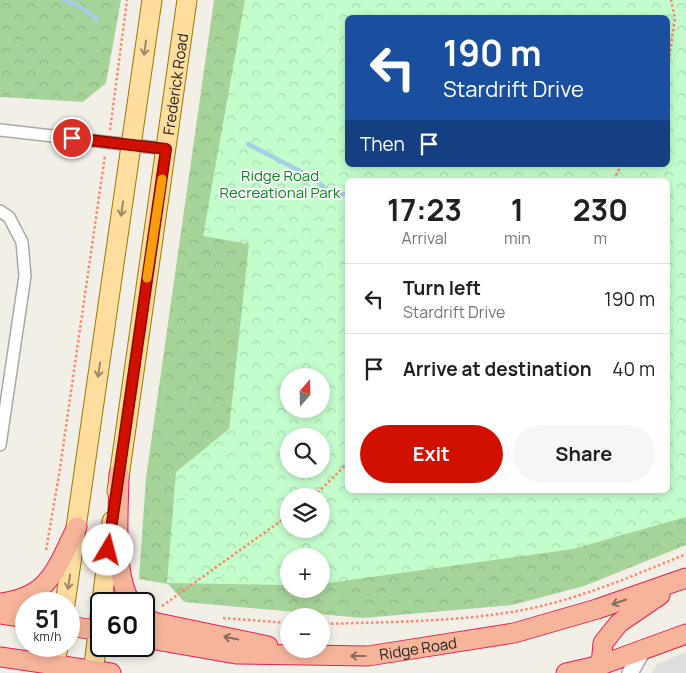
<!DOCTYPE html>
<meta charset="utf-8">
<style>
body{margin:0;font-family:Manrope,sans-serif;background:#f6f6f6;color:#202124;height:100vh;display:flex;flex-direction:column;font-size:19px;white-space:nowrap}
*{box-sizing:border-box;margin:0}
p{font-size:16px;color:#757577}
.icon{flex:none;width:28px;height:28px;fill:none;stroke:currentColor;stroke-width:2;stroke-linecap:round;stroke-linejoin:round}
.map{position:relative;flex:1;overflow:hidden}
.sheet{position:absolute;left:345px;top:178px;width:325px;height:315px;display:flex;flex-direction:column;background:#fff;border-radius:8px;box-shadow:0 2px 8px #0003}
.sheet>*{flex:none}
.hud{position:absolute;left:345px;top:15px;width:325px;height:152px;border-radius:8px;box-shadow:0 2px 8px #0003;background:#1a4fa0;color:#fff;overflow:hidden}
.needle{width:32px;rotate:20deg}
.fabs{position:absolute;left:280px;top:368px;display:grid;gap:10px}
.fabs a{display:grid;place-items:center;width:50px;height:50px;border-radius:50%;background:#fff;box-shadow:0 2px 8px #0003;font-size:25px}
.speed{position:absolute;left:15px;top:592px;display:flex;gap:10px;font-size:25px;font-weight:700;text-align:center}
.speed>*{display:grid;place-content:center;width:65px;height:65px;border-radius:50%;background:#fff;box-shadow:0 2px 8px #0003;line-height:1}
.speed small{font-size:12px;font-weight:400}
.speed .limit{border:2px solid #111;border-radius:8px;background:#fff;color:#111}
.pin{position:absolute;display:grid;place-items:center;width:42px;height:42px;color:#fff;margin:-21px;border:2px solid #fff;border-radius:50%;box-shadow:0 1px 5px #0007}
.me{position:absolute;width:55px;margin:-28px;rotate:8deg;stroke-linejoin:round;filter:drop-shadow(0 0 4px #0008)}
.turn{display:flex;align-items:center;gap:18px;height:105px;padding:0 15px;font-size:22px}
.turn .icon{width:65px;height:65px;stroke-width:2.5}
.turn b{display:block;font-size:35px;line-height:42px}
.then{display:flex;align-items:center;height:48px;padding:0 15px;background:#0003;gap:10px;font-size:19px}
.eta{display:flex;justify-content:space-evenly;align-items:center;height:85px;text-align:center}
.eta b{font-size:30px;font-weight:700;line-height:35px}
.button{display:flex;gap:10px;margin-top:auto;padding:10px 15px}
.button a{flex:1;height:58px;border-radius:30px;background:#d21000;color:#fff;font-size:20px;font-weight:700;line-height:58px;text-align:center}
.button a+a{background:#f6f6f6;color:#202124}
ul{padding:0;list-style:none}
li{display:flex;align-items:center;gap:15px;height:70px;padding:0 15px;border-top:1px solid #e0e0e0}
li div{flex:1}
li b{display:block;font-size:19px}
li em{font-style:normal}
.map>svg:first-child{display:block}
.residential{fill:#dfdede}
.forest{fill:url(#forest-crowns);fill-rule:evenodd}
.park{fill:url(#park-crowns);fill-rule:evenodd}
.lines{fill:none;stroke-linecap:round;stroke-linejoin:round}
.stream{stroke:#a6cfe2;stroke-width:4.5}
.minor-casing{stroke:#a8a8a8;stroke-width:14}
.tertiary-casing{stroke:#a8a8a8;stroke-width:18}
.primary-casing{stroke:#9e7600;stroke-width:21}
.trunk-casing{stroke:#e61e53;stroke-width:21}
.path{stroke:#ff866b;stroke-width:2.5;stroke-dasharray:2.5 2.5;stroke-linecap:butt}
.minor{stroke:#fff;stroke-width:11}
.tertiary{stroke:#fff;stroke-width:15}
.primary{stroke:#ffdd9f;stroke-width:19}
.trunk{stroke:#f6b49a;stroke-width:19}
.oneway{stroke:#9b8866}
.oneway2{stroke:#8c6a5e}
.route-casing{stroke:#880a00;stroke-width:12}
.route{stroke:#d21000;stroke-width:9}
.slow{stroke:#f59e0b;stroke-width:9}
.labels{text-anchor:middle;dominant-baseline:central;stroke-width:4;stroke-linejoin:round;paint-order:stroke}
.street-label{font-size:15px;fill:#212121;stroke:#fff}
.park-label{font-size:15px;fill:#05891a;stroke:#fff}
</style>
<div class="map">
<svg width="686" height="673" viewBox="0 0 686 673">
<defs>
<pattern id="forest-crowns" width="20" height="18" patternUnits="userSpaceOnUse" patternTransform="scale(1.25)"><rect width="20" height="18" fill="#a6d39a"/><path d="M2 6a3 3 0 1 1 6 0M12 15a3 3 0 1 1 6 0" fill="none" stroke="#8fb584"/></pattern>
<pattern id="park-crowns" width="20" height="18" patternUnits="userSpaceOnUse" patternTransform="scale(1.25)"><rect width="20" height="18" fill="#c3fdcc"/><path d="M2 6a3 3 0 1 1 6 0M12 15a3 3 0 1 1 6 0" fill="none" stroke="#a7d9af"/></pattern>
</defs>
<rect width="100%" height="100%" fill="#f2efe7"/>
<path class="residential" d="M 686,652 L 686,673 L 652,673 L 657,664 Z"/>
<g class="forest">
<path d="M 0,0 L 121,0 L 106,83 L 83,102 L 0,97 Z"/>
<path d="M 214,0 L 331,0 L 348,18 L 348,165 L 668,165 L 686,41 L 686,545 L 584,586 L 512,605 L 363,618 L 184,602 L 168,584 L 139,579 L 146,478 ZM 348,180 L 668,180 L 668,490 L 348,490 ZM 289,376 L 321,376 L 321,409 L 289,409 ZM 289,436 L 321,436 L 321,469 L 289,469 ZM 289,496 L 321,496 L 321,529 L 289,529 ZM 289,556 L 321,556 L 321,589 L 289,589 Z"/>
</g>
<path class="park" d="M 245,0 L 686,0 L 686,517 L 573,549 L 321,584 L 321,556 L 289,556 L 289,585 L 167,583 L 176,472 L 229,429 L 249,244 L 203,236 ZM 348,18 L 668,18 L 668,165 L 348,165 ZM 348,180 L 668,180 L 668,490 L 348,490 ZM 321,376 L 321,409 L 289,409 L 289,376 ZM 321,436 L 321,469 L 289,469 L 289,436 ZM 289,496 L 321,496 L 321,529 L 289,529 Z"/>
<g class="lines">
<g class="stream">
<path d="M 64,0 L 79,6 L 97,19"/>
<path d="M 248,144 L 315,179 L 334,197 L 348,193"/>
</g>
<g class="minor-casing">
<g id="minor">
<path d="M 0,130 L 166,149"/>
<path d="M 0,211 L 9,217 L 22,242 L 25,276 L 0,445"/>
</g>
</g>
<g class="tertiary-casing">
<path id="tertiary" d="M 630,673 L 643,650"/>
</g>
<g class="primary-casing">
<g id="primary">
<path id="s1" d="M 117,491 L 187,0"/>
<path d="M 65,604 L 152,0"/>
<path d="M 54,673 L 58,646"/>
<path d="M 93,673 L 112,521"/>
</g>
</g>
<g class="trunk-casing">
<g id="trunk">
<path d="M 119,474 C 119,509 112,576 132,604"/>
<path d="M 0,603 C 51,597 56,568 77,527"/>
<path d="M 0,614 L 26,618"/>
<path d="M 144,616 L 153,622 L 268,646"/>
<path d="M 69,626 L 101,631"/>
<path id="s2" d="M 144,638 L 236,654 L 368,656 L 514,633 L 597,609 L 686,578"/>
<path d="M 0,657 L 111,673"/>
<path d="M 601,665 L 603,643 L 619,623 L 660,595"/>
<path d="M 566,673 L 601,665 L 686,634"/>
</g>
</g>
<g class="path">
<path d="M 668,66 L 675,18 L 671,0"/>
<path d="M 110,130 L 127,0"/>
<path d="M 614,180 L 621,165"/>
<path d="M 314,496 L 348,463"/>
<path d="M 46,550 L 59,475 L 105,155"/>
<path d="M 162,606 L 289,515"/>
<path d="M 223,618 L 289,623"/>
<path d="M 321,624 C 388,622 457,622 523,610 C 579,599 633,576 686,554"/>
</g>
<use href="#minor" class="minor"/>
<use href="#tertiary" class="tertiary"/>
<use href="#primary" class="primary"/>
<use href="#trunk" class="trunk"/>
</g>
<defs><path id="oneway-shaft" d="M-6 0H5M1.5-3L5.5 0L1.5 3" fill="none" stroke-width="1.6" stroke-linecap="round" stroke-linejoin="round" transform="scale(1.25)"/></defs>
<g class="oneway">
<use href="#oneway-shaft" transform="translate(145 48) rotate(98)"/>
<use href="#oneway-shaft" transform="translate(122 209) rotate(98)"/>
<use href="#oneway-shaft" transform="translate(99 370) rotate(98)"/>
<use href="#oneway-shaft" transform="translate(69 582) rotate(98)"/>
</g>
<g class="oneway2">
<use href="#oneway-shaft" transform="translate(619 602) rotate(161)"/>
<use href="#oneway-shaft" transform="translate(231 638) rotate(-168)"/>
<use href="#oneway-shaft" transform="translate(358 656) rotate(-180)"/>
</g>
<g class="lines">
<g class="route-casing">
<path id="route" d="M 72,138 L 166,149 L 108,550"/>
</g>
<use href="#route" class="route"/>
<path class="slow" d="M 147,278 L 162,179"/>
</g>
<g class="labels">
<g class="street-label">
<text stroke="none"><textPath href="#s1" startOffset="411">Frederick Road</textPath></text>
<text stroke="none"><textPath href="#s2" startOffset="276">Ridge Road</textPath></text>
</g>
<g class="park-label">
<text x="280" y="175">Ridge Road<tspan x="280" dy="17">Recreational Park</tspan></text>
</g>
</g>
</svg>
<div class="fabs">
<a><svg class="needle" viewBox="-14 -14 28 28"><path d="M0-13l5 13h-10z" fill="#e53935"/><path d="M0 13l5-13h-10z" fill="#757577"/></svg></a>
<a><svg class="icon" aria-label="search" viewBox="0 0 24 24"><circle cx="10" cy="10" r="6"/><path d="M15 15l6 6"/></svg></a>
<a><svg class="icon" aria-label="layers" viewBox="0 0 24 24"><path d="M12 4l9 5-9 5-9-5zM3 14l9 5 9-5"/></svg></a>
<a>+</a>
<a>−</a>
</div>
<div class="speed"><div>51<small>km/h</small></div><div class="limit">60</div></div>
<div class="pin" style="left:72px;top:138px;background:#d93025"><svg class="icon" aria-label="arrive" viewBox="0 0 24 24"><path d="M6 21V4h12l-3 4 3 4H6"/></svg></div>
<svg class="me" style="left:108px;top:550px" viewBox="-20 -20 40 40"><circle r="19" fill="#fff"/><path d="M0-13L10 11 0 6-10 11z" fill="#d21000"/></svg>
<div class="hud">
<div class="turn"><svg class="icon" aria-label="left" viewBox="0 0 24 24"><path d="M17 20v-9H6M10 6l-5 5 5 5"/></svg><div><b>190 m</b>Stardrift Drive</div></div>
<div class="then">Then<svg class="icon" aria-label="arrive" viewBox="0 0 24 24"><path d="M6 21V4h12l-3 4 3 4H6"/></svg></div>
</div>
<section class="sheet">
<div class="eta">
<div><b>17:23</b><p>Arrival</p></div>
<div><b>1</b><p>min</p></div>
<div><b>230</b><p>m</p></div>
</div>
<ul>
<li><svg class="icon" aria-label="left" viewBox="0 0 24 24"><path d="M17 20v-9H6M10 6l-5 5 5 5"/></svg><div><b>Turn left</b><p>Stardrift Drive</p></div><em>190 m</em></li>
<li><svg class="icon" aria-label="arrive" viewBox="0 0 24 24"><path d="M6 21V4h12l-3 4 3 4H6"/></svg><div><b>Arrive at destination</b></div><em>40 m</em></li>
</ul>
<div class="button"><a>Exit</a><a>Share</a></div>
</section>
</div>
